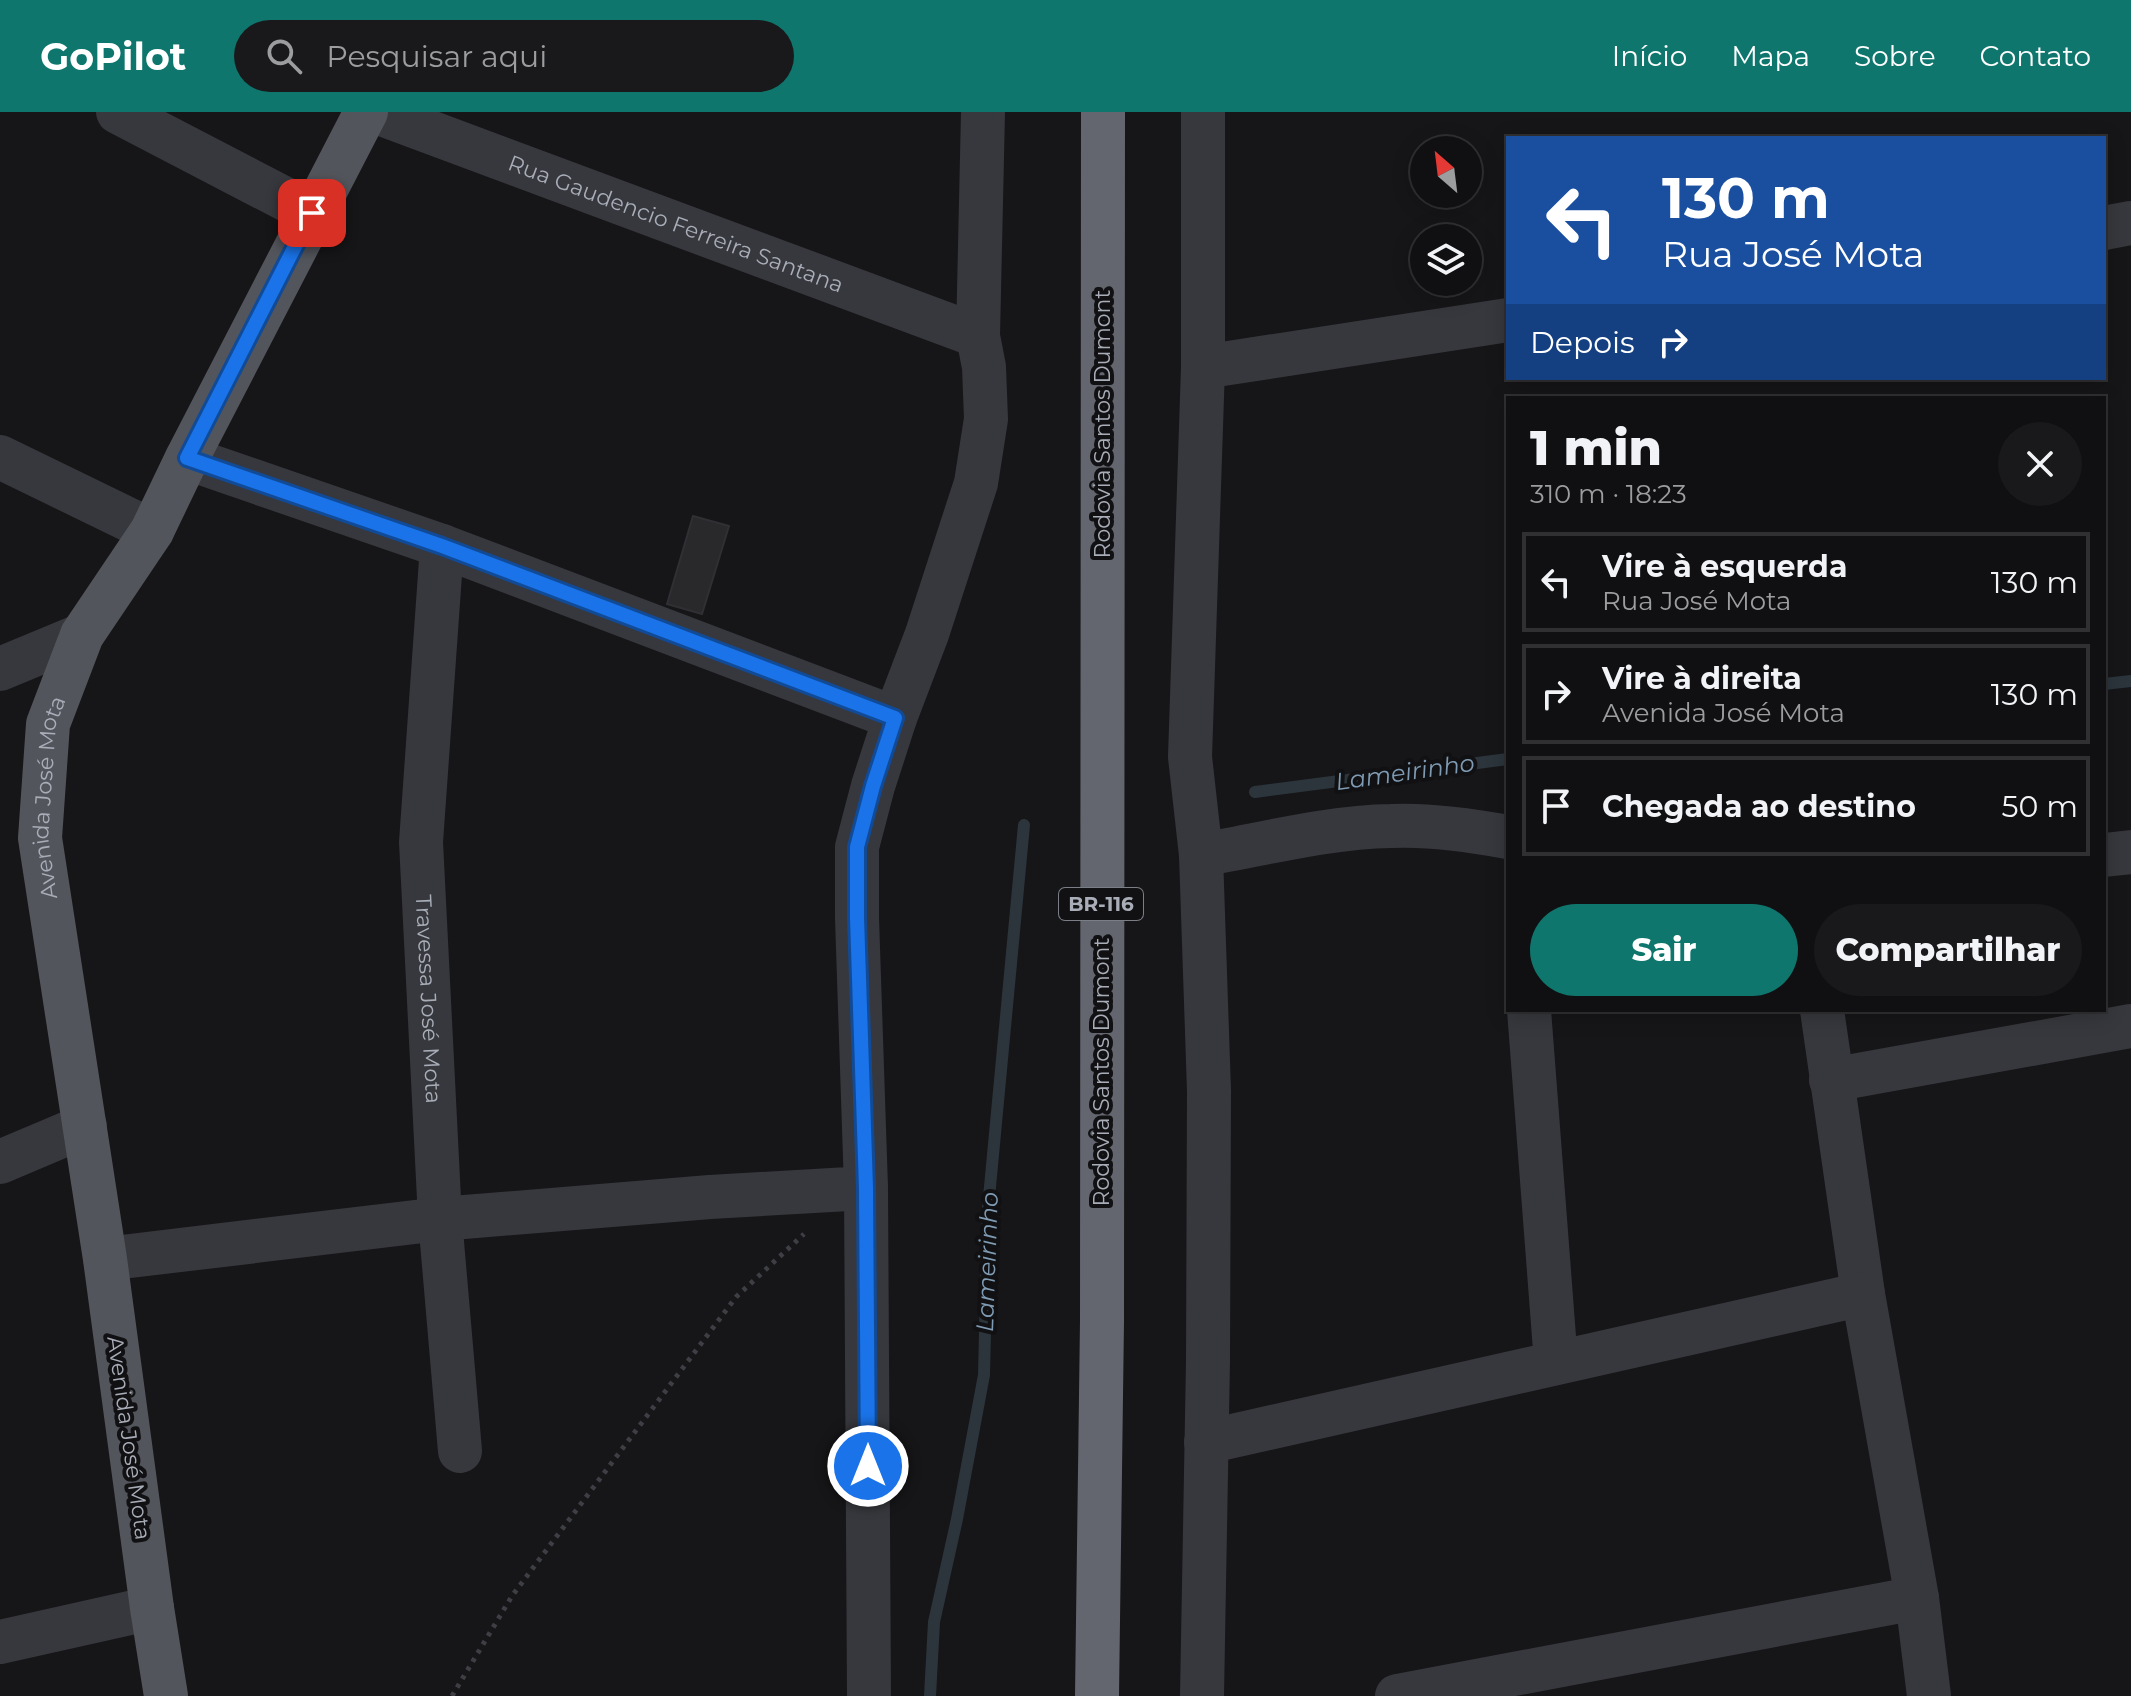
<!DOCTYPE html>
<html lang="pt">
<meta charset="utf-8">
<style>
body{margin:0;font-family:Montserrat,sans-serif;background:#19191b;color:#f1f3f6;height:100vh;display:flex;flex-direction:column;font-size:30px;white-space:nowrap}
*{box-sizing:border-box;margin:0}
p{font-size:26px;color:#9c9d9f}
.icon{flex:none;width:44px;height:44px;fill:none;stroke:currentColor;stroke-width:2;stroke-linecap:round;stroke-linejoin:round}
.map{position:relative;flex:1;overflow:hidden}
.drawer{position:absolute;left:1506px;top:284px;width:600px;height:616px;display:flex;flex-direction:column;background:#101012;border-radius:0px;box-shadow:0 4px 20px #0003,0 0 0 2px #303032}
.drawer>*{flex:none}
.hud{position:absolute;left:1506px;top:24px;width:600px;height:244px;border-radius:0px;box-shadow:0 4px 20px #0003,0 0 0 2px #303032;background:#1a4fa0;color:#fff;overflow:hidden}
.needle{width:52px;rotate:332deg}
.buttons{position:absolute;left:1410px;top:24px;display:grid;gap:16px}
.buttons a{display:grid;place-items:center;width:72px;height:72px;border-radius:50%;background:#101012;box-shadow:0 4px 20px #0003,0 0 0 2px #303032;font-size:40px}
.pin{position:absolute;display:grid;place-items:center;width:68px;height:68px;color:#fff;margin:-34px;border-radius:16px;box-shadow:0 4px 12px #0006}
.me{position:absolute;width:88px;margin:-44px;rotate:0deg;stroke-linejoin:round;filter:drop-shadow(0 0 6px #0008)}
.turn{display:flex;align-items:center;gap:28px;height:168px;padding:0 24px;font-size:36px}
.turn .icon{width:104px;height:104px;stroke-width:2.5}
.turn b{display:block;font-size:56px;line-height:68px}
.then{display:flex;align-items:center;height:76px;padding:0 24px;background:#0003;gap:16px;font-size:30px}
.round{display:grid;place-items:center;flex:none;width:84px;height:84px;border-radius:42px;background:#19191b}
.summary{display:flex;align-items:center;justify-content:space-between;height:136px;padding:0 24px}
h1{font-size:48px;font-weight:800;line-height:60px}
.primary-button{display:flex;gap:16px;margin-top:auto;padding:16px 24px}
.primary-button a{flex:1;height:92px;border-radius:48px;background:#0f766e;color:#fff;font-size:32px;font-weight:800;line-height:92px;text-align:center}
.primary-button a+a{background:#19191b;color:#f1f3f6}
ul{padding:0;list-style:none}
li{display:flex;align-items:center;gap:24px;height:100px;margin:0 16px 12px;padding:0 8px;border:4px solid #303032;border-radius:0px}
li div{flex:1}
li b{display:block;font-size:30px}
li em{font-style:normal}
header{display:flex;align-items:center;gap:48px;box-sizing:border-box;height:112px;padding:0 40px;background:#0f766e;color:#fff}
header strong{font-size:38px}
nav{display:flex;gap:44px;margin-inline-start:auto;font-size:28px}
.search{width:560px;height:72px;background:#19191b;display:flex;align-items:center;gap:20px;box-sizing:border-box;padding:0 28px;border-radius:44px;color:#9c9d9f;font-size:30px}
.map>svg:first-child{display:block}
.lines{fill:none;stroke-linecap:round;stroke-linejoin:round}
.stream{stroke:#2c353c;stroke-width:12}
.building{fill:#29292c;stroke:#303034;stroke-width:2}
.path{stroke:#3d3f44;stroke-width:5;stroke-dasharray:4 6;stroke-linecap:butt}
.minor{stroke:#37383d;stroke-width:44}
.major{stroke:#53555c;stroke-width:44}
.highway{stroke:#63666e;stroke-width:44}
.route-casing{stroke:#114b97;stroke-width:20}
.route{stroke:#1a73e8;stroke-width:14}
.labels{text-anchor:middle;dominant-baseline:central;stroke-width:8;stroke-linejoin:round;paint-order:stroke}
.shield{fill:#111113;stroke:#7b7e86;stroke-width:2}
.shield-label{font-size:20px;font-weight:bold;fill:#a8adb8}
.street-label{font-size:22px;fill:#a8adb8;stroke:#111113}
.water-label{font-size:24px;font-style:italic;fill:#7f9bb3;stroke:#111113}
</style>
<header>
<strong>GoPilot</strong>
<div class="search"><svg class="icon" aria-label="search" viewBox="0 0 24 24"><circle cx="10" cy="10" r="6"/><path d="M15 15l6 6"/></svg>Pesquisar aqui</div>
<nav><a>Início</a><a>Mapa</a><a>Sobre</a><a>Contato</a></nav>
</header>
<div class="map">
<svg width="2131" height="1584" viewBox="0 0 2131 1584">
<rect width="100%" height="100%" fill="#161618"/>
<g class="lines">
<g class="stream">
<path d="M 2104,572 L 2131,569"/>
<path d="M 1255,680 L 1508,647"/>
<path d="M 930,1584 L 934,1510 L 957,1407 L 984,1263 L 988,1096 L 1024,713"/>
</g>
</g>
<path class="building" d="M 693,404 L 729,414 L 702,502 L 667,492 Z"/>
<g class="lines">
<path class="path" d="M 452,1584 L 512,1484 L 736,1185 L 804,1122"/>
<g class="minor">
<path d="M 118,0 L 312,101"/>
<path id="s1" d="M 376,0 L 978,224"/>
<path d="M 2104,116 L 2131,111"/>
<path d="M 1203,255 L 1508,208"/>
<path d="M 0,345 L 152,419"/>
<path d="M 187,346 L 442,434 L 895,606"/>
<path id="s2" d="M 442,434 L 421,730 L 440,1107 L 460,1339"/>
<path d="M 0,557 L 82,523"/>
<path d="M 1201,743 C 1264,732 1328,715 1391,714 C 1430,712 1470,718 1508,725"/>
<path d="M 2104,743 L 2131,740"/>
<path d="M 1529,898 L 1556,1251"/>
<path d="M 1822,898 L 1863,1182 L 1917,1486 L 1929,1584"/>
<path d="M 1831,968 L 2131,914"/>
<path d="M 0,1050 L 85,1014"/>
<path d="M 866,1076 L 869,1584"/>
<path d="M 105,1147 L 440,1107 L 710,1085 L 866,1076 L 857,806 L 857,735 L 873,674 L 895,606 L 927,522 L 976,371 L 986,307 L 984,255 L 978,224 L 983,0"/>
<path d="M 1206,1330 L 1863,1182"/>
<path d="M 0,1530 L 152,1496"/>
<path d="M 1202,1584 L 1208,1249 L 1209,979 L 1201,743 L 1190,645 L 1203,255 L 1203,0"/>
<path d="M 1397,1584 L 1917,1486"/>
</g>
<path class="major" id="s3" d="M 166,1584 L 152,1496 L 105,1147 L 40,726 L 48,612 L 82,523 L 152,419 L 187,346 L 366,0"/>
<path class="highway" d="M 1097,1584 L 1102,1209 L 1103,0"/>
</g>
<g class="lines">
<g class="route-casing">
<path id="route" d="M 312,101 L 187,346 L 442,434 L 895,606 L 873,674 L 857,735 L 857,806 L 866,1076 L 868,1354"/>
</g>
<use href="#route" class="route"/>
</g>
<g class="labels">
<rect class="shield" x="1059" y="776" width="84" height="32" rx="6"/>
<g class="shield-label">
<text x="1101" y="792">BR-116</text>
</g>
<g class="street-label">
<text stroke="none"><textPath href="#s1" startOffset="320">Rua Gaudencio Ferreira Santana</textPath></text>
<text transform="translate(1102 312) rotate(-90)">Rodovia Santos Dumont</text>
<text stroke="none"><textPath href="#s3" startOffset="908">Avenida José Mota</textPath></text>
<text stroke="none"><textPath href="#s2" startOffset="454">Travessa José Mota</textPath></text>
<text transform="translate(1101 960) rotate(-90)">Rodovia Santos Dumont</text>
<text transform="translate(129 1326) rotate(82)">Avenida José Mota</text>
</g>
<g class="water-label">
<text transform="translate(1405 660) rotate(-8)">Lameirinho</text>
<text transform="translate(987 1150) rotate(-88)">Lameirinho</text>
</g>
</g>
</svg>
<div class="buttons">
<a><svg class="needle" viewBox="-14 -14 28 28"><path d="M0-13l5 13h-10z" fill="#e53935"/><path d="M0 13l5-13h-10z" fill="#9c9d9f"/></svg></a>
<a><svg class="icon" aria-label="layers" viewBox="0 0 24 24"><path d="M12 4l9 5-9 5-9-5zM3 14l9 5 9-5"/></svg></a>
</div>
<div class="pin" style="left:312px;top:101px;background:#d93025"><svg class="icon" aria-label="arrive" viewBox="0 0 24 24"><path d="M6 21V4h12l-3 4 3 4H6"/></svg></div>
<svg class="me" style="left:868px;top:1354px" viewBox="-20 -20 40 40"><circle r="17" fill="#1a73e8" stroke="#fff" stroke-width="3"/><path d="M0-11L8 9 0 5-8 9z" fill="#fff"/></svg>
<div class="hud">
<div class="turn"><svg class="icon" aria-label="left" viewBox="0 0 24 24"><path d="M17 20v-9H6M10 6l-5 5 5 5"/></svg><div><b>130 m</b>Rua José Mota</div></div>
<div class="then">Depois<svg class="icon" aria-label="right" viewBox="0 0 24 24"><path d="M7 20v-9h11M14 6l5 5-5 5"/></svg></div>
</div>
<section class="drawer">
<div class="summary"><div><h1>1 min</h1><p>310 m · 18:23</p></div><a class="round"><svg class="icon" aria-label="close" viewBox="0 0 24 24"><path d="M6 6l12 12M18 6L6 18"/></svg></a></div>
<ul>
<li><svg class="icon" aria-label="left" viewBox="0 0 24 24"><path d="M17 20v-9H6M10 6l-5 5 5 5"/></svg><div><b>Vire à esquerda</b><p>Rua José Mota</p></div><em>130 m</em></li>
<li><svg class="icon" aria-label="right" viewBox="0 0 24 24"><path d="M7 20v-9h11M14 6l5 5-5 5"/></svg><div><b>Vire à direita</b><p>Avenida José Mota</p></div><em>130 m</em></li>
<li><svg class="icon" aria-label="arrive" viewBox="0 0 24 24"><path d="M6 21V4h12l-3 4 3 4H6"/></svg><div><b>Chegada ao destino</b></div><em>50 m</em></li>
</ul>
<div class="primary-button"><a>Sair</a><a>Compartilhar</a></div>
</section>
</div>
